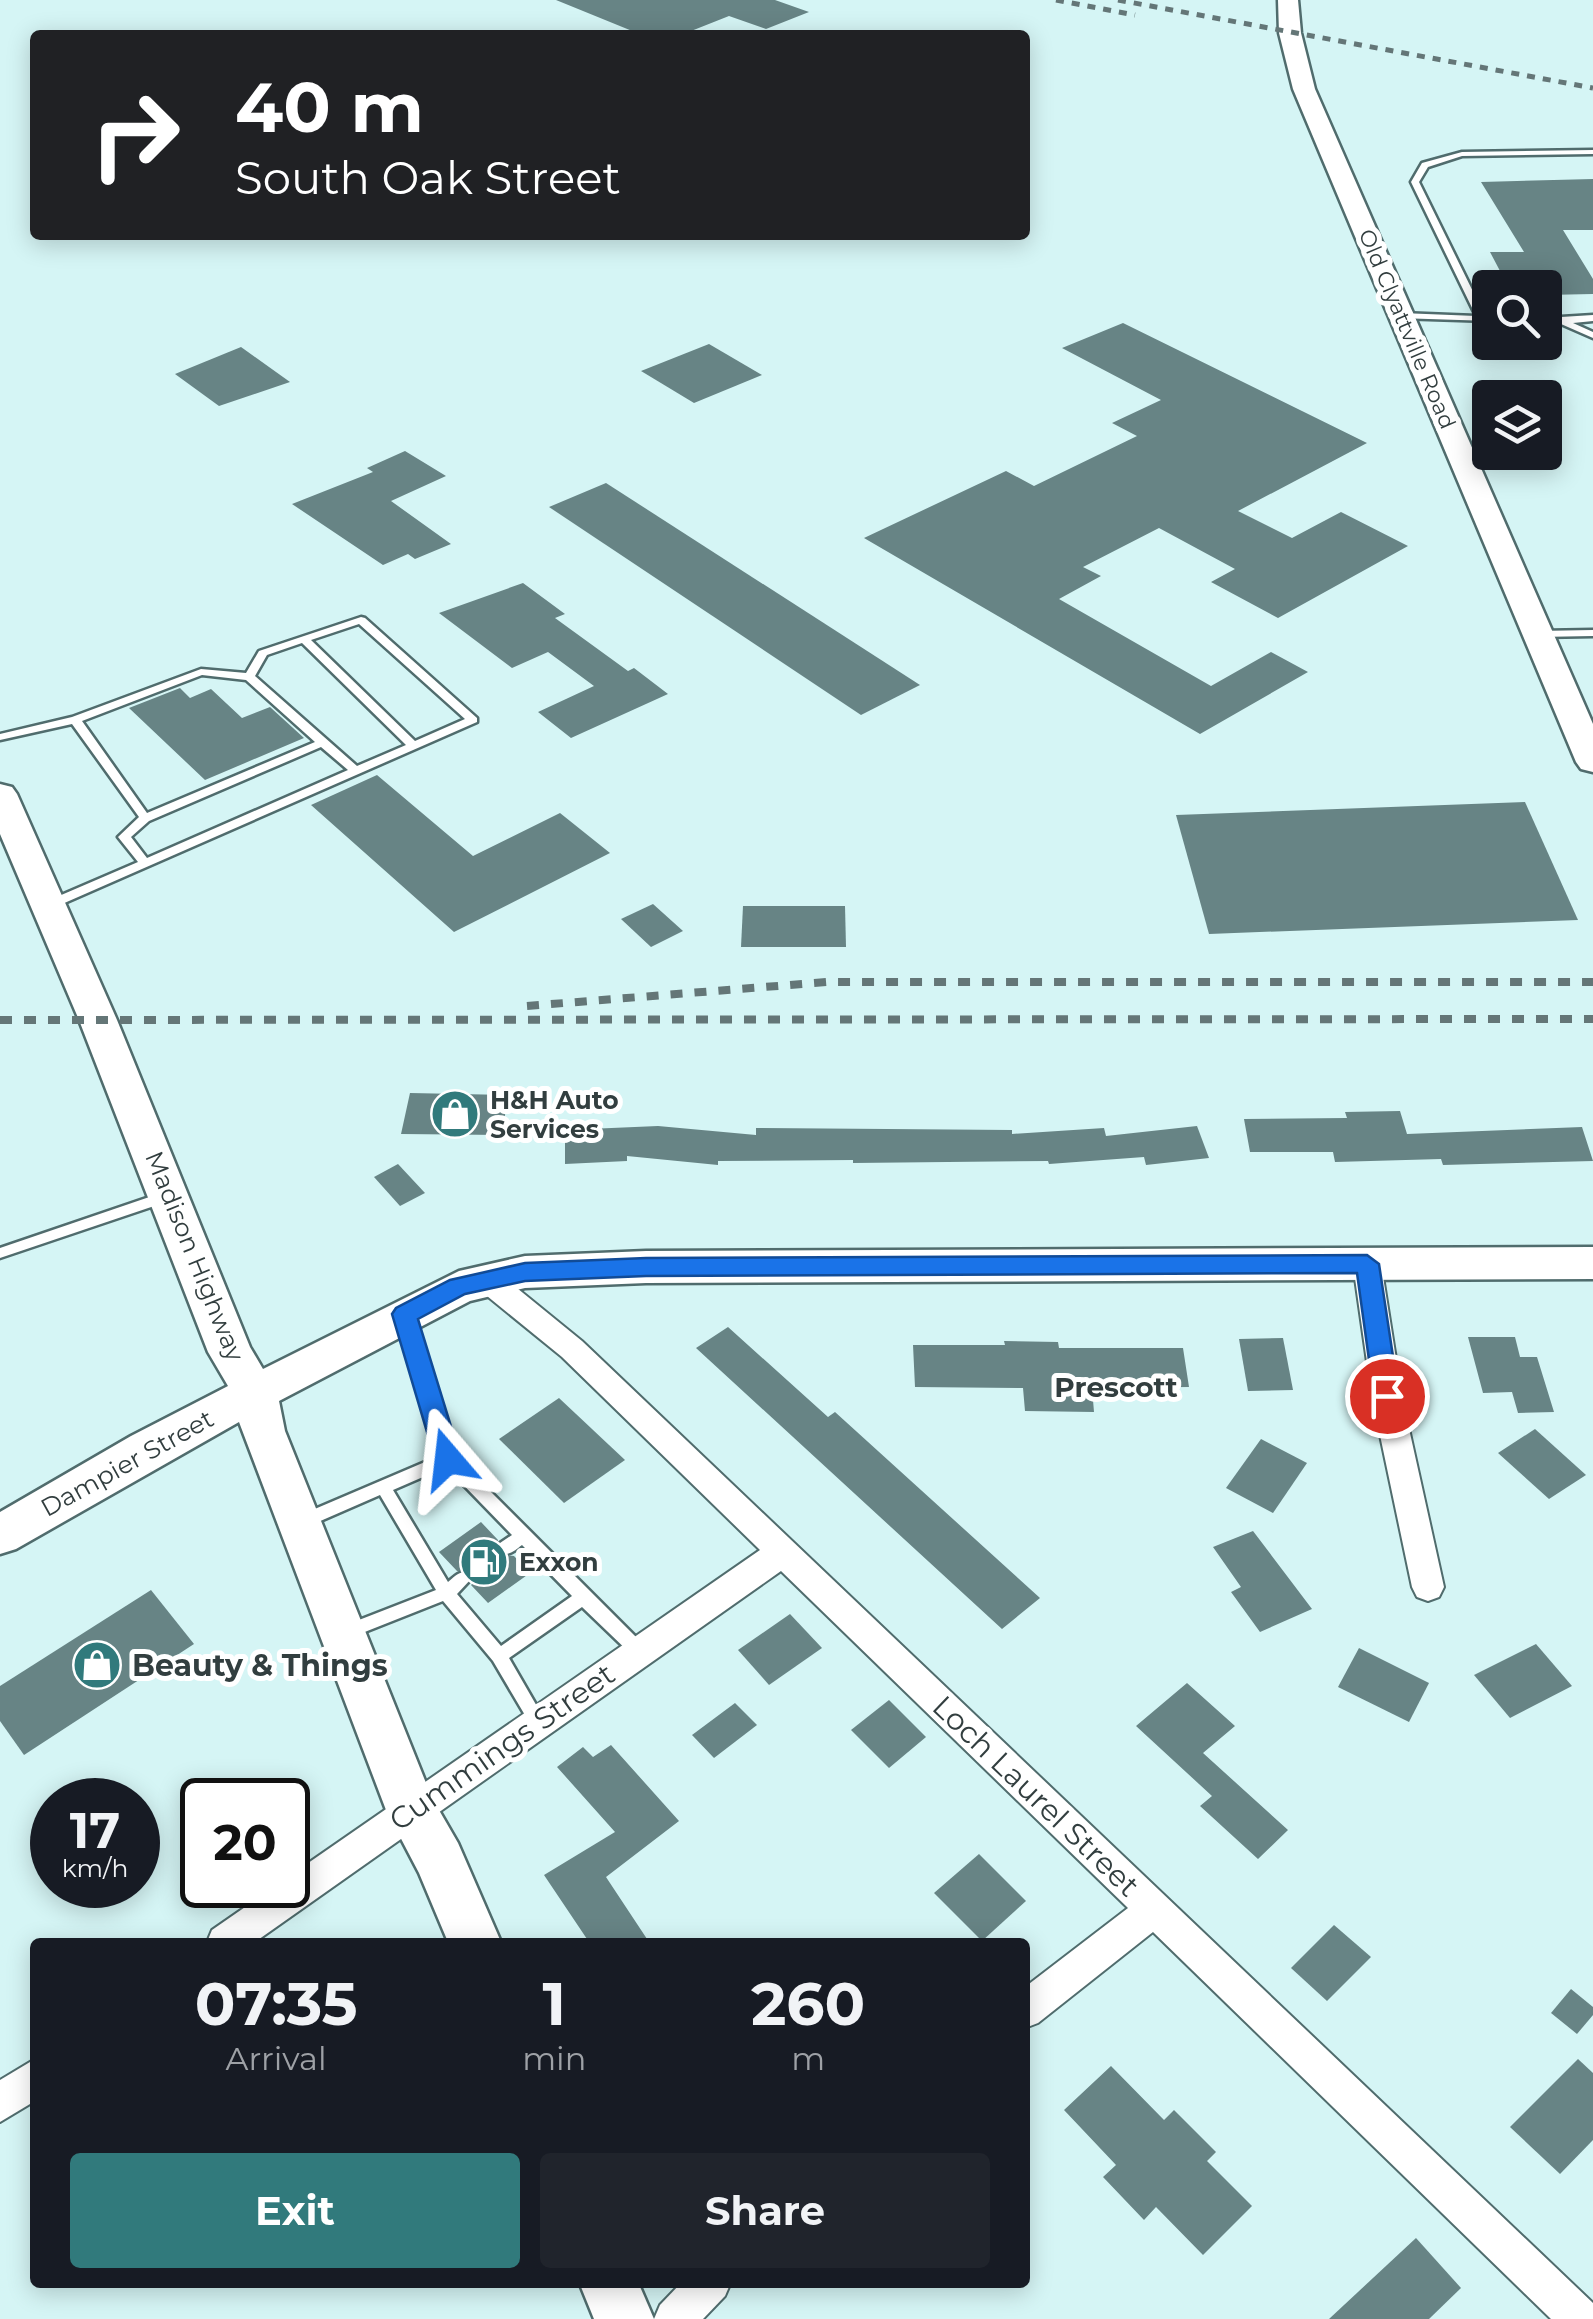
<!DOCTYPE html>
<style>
body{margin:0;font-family:Montserrat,sans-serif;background:#20242c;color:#f1f3f6;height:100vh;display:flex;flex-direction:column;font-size:38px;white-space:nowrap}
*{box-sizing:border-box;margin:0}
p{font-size:32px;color:#9ea1a6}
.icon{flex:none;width:55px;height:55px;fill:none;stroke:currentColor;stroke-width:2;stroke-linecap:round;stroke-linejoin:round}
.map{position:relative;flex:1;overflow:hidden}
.panel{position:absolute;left:30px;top:1938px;width:1000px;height:350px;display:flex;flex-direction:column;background:#171b24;border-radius:10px;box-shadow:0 5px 25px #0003}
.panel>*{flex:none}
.top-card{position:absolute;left:30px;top:30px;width:1000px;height:210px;border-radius:10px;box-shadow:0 5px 25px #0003;background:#202124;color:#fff;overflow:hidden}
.fabs{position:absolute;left:1472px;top:270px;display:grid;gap:20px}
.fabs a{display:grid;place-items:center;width:90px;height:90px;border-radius:10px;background:#171b24;box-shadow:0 5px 25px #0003;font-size:50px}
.speed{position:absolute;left:30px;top:1778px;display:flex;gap:20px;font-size:50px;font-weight:700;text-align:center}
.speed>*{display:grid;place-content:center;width:130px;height:130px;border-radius:50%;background:#171b24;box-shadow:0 5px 25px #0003;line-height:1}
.speed small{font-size:25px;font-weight:400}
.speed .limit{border:5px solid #111;border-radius:15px;background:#fff;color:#111}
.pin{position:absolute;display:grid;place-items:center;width:85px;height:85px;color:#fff;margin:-42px;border:5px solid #fff;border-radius:50%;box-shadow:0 2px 10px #0007}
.me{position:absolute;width:110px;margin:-55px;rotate:343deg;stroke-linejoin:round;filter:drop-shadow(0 0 8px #0008)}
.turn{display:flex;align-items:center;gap:35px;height:210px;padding:0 40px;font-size:45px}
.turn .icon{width:130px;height:130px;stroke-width:2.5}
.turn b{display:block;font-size:70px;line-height:85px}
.eta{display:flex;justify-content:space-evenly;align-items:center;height:170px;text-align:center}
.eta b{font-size:60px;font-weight:700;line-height:70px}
.primary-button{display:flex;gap:20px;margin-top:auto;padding:20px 40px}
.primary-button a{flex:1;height:115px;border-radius:10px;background:#317a7c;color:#fff;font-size:40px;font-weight:700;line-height:115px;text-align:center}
.primary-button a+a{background:#20242c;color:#f1f3f6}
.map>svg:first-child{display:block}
.building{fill:#678485}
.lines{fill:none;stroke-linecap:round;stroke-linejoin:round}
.lane-casing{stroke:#506c6d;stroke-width:5}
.street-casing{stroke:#506c6d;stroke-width:4}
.secondary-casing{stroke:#506c6d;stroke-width:5}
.lane{fill:#fff;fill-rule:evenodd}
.street{fill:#fff;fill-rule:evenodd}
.secondary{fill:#fff;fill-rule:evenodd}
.rail-far1{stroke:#647677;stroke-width:5;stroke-dasharray:8 8;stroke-linecap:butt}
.rail{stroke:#647677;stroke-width:8;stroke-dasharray:12 12;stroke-linecap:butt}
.route{fill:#1a73e8;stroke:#114b97;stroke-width:2.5}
.labels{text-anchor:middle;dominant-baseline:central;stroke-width:10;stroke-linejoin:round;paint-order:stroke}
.far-street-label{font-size:22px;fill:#323e3f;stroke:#fff}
.poi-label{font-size:25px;font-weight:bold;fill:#323e3f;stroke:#fff;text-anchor:start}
.street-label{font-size:25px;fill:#323e3f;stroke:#fff}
.neighbourhood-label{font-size:28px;font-weight:bold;fill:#323e3f;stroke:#fff}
.near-poi-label{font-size:30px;font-weight:bold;fill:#323e3f;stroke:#fff;text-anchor:start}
.near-street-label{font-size:30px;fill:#323e3f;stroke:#fff}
</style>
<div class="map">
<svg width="1593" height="2319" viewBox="0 0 1593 2319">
<rect width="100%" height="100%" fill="#d5f5f5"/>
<g class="building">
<path d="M 556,0 L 775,0 L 809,12 L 766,29 L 729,16 L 681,35 L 642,35 Z"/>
<path d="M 1593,179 L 1593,230 L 1563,230 L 1593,279 L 1593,294 L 1545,295 L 1545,288 L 1509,288 L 1490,252 L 1524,252 L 1481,182 Z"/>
<path d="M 1123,323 L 1367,443 L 1238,511 L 1292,538 L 1341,512 L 1408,546 L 1278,618 L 1211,582 L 1235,569 L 1159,528 L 1083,567 L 1101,576 L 1059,599 L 1211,686 L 1271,652 L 1308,672 L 1200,734 L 864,538 L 1006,471 L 1034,486 L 1137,436 L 1112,423 L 1161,400 L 1062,348 Z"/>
<path d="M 709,344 L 762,375 L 694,403 L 641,371 Z"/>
<path d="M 241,347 L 290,382 L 219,406 L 175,374 Z"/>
<path d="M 405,451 L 446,476 L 391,501 L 451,544 L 415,559 L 408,554 L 383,565 L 292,504 L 373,472 L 367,468 Z"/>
<path d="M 606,483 L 920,685 L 861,715 L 549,507 Z"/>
<path d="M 523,583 L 565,614 L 555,618 L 628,671 L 634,668 L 668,694 L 571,738 L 538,712 L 594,686 L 548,652 L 512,668 L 439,613 Z"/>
<path d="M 180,688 L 190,698 L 211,689 L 242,718 L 270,707 L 304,738 L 205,780 L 129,708 Z"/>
<path d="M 377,775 L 473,856 L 560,813 L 610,853 L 454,932 L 311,805 Z"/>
<path d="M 1525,802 L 1578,920 L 1209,934 L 1176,815 Z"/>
<path d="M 653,904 L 683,931 L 651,947 L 621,919 Z"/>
<path d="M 743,906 L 845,906 L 846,947 L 741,947 Z"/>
<path d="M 410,1093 L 508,1095 L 502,1135 L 401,1134 Z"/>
<path d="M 1400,1111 L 1407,1134 L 1582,1127 L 1593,1161 L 1443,1165 L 1441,1159 L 1335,1162 L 1333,1152 L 1250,1152 L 1244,1119 L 1347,1118 L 1345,1112 Z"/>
<path d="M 658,1126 L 756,1135 L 756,1128 L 1012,1130 L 1012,1134 L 1104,1128 L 1106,1136 L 1197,1126 L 1209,1158 L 1146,1165 L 1144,1157 L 1049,1164 L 1048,1161 L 853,1163 L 853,1160 L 718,1161 L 718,1165 L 627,1156 L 627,1161 L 565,1164 L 565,1130 Z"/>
<path d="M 398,1164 L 425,1193 L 400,1206 L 374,1177 Z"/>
<path d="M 728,1327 L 828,1417 L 835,1412 L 1040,1598 L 1002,1629 L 696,1348 Z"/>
<path d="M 1468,1337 L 1515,1337 L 1520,1357 L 1537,1357 L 1554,1412 L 1518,1413 L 1512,1392 L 1483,1393 Z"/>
<path d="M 1283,1338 L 1293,1390 L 1248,1391 L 1239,1339 Z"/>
<path d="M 1004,1341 L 1058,1342 L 1059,1348 L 1183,1348 L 1189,1387 L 1092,1388 L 1094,1412 L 1025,1411 L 1023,1388 L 915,1387 L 913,1345 L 1005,1345 Z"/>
<path d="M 559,1398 L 625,1460 L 564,1503 L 499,1439 Z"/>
<path d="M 1535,1429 L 1586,1475 L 1549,1499 L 1498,1453 Z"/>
<path d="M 1261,1439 L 1307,1463 L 1273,1513 L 1226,1488 Z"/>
<path d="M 481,1522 L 498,1540 L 497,1554 L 514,1556 L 530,1573 L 488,1603 L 471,1585 L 475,1581 L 473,1572 L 457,1571 L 439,1552 Z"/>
<path d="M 1253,1531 L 1312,1609 L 1260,1632 L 1231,1592 L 1241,1587 L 1213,1547 Z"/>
<path d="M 151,1590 L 194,1644 L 24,1755 L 0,1721 L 0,1686 Z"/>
<path d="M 790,1614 L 822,1648 L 769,1685 L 738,1650 Z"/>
<path d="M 1536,1644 L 1572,1686 L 1510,1718 L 1474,1675 Z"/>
<path d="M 1359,1648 L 1429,1683 L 1409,1722 L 1338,1687 Z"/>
<path d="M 1187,1683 L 1235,1726 L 1203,1753 L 1288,1830 L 1258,1859 L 1200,1806 L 1212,1796 L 1136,1726 Z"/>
<path d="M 889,1700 L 926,1737 L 889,1768 L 851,1730 Z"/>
<path d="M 735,1703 L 757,1725 L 714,1758 L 692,1735 Z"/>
<path d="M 611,1745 L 679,1821 L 606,1877 L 649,1942 L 589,1942 L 544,1875 L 615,1832 L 557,1767 L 583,1747 L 593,1757 Z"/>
<path d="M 979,1854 L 1026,1901 L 982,1941 L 934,1893 Z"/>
<path d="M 1334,1925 L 1371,1957 L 1327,2001 L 1291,1968 Z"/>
<path d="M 1571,1989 L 1593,2007 L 1593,2015 L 1577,2034 L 1551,2013 Z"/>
<path d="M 1578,2059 L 1593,2073 L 1593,2140 L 1560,2174 L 1510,2127 Z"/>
<path d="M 1111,2066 L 1164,2120 L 1174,2110 L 1216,2152 L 1207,2161 L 1252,2206 L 1203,2255 L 1156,2207 L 1144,2220 L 1103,2177 L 1116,2165 L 1064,2110 Z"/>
<path d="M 1416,2238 L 1461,2288 L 1429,2319 L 1329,2319 Z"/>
</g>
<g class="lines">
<g class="lane-casing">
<g id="lane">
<path d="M 1593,150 L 1593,154 L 1462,156 L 1428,167 L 1419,182 L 1485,316 L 1490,317 L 1490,321 L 1398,318 L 1397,316 L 1401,313 L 1476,316 L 1411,182 L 1422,163 L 1462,152 Z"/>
<path d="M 1593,315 L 1593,321 L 1573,323 L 1593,332 L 1593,338 L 1561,324 L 1545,324 L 1545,318 Z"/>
<path d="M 361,617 L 365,618 L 477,718 L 477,722 L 53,908 L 45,908 L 43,905 L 45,902 L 138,862 L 118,837 L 139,817 L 72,724 L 0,740 L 0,734 L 72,717 L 201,669 L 246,673 L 259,651 ZM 359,624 L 465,719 L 415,741 L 311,640 ZM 302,643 L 406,745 L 357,766 L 255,676 L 267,655 ZM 202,675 L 246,680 L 315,742 L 147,813 L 82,721 ZM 321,747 L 348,770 L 147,858 L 131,837 L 149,821 Z"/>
<path d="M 1593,630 L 1593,636 L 1538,637 L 1533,634 L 1538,631 Z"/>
<path d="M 164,1192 L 171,1197 L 169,1201 L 0,1258 L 0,1248 Z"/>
<path d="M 406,1313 L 411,1315 L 413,1319 L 455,1456 L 645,1646 L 647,1651 L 645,1656 L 639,1658 L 633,1656 L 582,1607 L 509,1658 L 546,1722 L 544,1727 L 538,1730 L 532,1727 L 493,1661 L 443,1601 L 347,1639 L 341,1637 L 339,1632 L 341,1627 L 436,1590 L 380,1495 L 302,1529 L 296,1527 L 294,1522 L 296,1517 L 439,1456 L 399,1319 L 401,1315 ZM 446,1467 L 512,1535 L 500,1543 L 498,1548 L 500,1553 C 510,1556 515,1550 522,1545 L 572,1596 L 501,1646 L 457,1594 L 472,1578 L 470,1573 C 460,1570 455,1576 448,1582 L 393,1490 Z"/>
</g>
</g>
<g class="street-casing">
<g id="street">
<path d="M 1367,1253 L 1377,1256 L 1381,1264 L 1402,1397 L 1444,1587 L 1439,1597 L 1428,1601 L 1417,1597 L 1412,1587 L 1372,1397 L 1353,1264 L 1357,1256 Z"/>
<path d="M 486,1268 L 496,1271 L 582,1341 L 1593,2303 L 1593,2319 L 1551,2319 L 1153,1932 L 1038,2023 L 1025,2028 L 1025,1987 L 1128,1908 L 781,1571 L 255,1942 L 207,1942 L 212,1930 L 277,1885 L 288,1885 L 288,1877 L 760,1550 L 562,1357 L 476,1287 L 472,1279 L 476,1271 Z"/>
<path d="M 35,2059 L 35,2101 L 0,2122 L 0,2080 Z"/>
<path d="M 682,2282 L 731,2282 L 725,2296 L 703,2319 L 654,2319 L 660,2305 Z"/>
</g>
</g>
<g class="secondary-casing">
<g id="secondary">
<path d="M 1278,0 L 1298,0 L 1301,33 L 1315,89 L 1593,724 L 1593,772 L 1581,769 L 1576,762 L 1293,89 L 1279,33 Z"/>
<path d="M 0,784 L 12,787 L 17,794 L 117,1020 L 250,1347 L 263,1369 L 459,1271 L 525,1256 L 646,1251 L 1593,1247 L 1593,1279 L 646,1283 L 525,1288 L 470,1301 L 279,1401 L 285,1431 L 432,1798 L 458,1843 L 501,1942 L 448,1942 L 419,1873 L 386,1810 L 239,1422 L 16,1549 L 0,1554 L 0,1512 L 131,1436 L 228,1386 L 208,1352 L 79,1020 L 0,834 Z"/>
<path d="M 579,2282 L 638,2282 L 654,2319 L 594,2319 Z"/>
</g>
</g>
<use href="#lane" class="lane"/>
<use href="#street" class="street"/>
<use href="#secondary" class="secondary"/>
<g class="rail-far1">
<path d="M 1056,0 L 1135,15"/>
<path d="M 1118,0 L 1593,88"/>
</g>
<g class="rail">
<path d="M 527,1006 L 827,982 L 1593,982"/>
<path d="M 0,1020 L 1593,1019"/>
</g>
</g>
<path class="route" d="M 1367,1255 L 1379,1264 L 1399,1396 L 1396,1403 L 1378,1403 L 1374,1396 L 1357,1273 L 646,1276 L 525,1281 L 465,1294 L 418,1319 L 461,1459 L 457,1467 L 448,1470 L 439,1467 L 435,1459 L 392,1314 L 396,1308 L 450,1280 L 525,1263 L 646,1258 Z"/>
<defs>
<g id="shop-disc" transform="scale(2.5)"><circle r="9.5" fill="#317a7c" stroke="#fff"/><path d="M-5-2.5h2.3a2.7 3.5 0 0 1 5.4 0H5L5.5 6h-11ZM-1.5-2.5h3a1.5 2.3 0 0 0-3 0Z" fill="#fff"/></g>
<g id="fuel-disc" transform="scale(2.5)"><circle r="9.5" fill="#317a7c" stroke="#fff"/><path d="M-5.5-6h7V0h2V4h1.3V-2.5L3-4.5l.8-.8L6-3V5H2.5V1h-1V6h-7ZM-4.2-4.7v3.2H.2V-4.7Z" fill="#fff"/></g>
</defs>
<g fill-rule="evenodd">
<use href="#shop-disc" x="455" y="1114"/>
<use href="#fuel-disc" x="484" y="1562"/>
<use href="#shop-disc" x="97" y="1665"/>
</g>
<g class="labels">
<g class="far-street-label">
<text transform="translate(1407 329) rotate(67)">Old Clyattville Road</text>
</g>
<g class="poi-label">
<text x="490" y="1100">H&amp;H Auto<tspan x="490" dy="29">Services</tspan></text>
<text x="519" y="1562">Exxon</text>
</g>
<g class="street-label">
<text transform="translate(195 1256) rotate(68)">Madison Highway</text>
<text transform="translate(127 1463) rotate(-29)">Dampier Street</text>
</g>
<g class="neighbourhood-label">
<text x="1116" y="1387">Prescott</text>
</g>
<g class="near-poi-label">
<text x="132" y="1665">Beauty &amp; Things</text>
</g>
<g class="near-street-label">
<text transform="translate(502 1747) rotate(-35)">Cummings Street</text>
<text transform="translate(1036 1796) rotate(44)">Loch Laurel Street</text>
</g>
</g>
</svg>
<div class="fabs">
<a><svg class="icon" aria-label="search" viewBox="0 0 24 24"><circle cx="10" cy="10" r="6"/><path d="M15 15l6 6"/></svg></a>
<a><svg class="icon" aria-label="layers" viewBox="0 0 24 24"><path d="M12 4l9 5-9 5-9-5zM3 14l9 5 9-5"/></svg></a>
</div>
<div class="speed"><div>17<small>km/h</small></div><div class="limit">20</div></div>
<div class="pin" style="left:1387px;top:1396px;background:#d93025"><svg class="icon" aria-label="arrive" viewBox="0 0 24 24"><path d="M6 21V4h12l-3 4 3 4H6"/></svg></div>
<svg class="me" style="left:448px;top:1459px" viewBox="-20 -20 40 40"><path d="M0-17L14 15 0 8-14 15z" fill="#1a73e8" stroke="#fff" stroke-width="4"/></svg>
<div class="top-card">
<div class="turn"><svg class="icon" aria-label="right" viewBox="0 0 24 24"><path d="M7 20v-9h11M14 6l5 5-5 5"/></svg><div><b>40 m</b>South Oak Street</div></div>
</div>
<section class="panel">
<div class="eta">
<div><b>07:35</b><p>Arrival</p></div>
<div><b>1</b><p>min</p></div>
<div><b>260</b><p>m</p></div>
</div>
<div class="primary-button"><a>Exit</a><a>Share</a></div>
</section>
</div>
